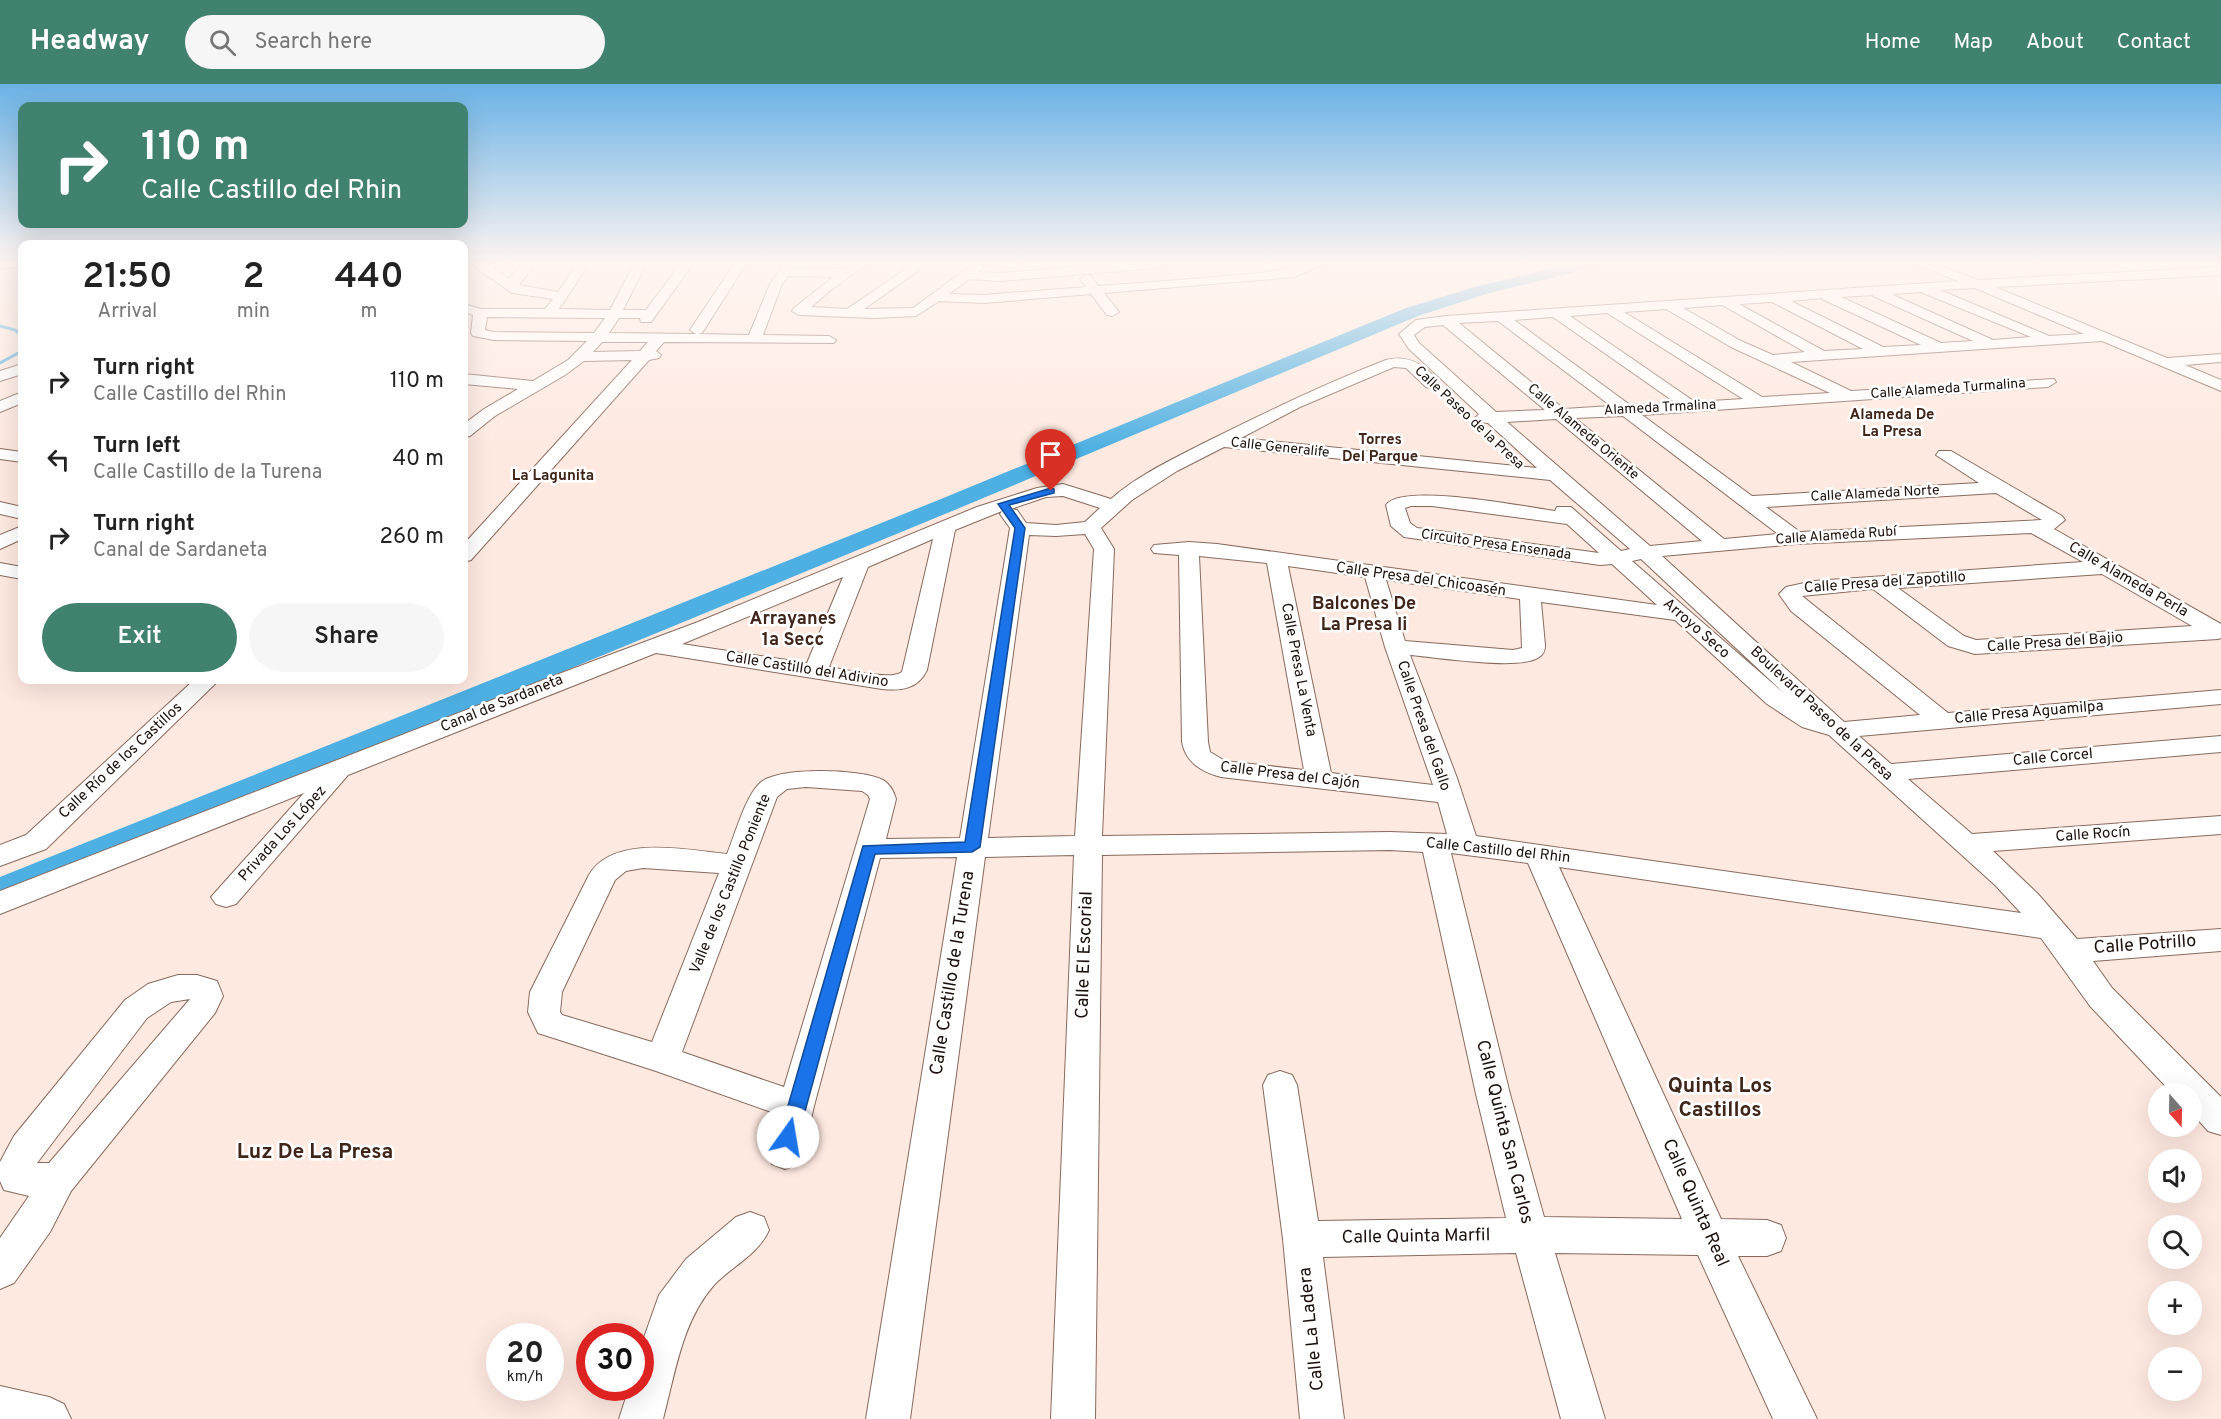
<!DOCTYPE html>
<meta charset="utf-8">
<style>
body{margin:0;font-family:Overpass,sans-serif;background:#f6f6f6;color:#222;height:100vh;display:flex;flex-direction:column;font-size:22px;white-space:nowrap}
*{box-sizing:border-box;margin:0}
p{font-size:20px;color:#767676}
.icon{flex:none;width:33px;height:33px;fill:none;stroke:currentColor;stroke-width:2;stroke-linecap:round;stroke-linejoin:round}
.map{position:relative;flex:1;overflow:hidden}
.side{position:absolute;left:18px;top:156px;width:450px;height:444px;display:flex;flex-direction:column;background:#fff;border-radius:12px;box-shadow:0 6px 24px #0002}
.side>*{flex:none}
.guide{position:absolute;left:18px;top:18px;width:450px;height:126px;border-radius:12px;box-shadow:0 6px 24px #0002;background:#41816f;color:#fff;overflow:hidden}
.needle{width:39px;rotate:160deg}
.tools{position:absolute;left:2148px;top:999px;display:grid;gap:12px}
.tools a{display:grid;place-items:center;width:54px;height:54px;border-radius:50%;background:#fff;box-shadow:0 6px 24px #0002;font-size:30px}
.speed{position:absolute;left:486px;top:1239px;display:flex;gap:12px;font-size:30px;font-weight:700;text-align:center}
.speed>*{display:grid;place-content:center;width:78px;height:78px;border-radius:50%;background:#fff;box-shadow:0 6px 24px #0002;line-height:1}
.speed small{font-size:15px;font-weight:400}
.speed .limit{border:9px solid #d22;background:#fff;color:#111}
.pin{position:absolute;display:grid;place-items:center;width:51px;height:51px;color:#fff;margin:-62px -26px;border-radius:50% 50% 50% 0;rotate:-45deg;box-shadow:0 0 6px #0007}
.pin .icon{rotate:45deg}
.me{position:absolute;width:66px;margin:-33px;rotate:13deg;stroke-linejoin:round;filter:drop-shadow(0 0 4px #0008)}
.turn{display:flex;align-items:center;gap:21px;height:126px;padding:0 24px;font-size:27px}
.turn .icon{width:78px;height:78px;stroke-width:2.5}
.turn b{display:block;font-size:42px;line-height:51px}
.eta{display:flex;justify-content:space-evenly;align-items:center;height:102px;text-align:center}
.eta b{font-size:36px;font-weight:600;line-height:42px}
.button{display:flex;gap:12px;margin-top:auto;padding:12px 24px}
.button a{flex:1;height:69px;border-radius:36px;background:#41816f;color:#fff;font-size:24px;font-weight:600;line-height:69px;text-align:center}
.button a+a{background:#f6f6f6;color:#222}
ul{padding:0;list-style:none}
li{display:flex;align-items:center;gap:18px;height:78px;padding:0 24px}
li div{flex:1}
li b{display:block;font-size:22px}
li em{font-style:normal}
header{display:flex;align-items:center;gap:36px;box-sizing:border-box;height:84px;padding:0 30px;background:#41816f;color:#fff}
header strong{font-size:28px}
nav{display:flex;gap:33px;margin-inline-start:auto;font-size:21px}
.search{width:420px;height:54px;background:#f6f6f6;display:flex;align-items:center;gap:15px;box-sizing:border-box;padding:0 21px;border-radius:33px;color:#767676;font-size:22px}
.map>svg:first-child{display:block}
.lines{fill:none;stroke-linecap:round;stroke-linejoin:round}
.stream{stroke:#4dafe2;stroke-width:3}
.river{fill:#4dafe2;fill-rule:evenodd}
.minor-casing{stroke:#886a5d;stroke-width:2}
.minor{fill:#fff;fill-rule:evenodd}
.route{fill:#1a73e8;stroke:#114b97;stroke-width:1.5}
.labels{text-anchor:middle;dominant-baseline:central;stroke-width:5;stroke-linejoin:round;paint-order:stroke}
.far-street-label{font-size:14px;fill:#1a0f0a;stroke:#fff}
.far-quarter-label{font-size:15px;font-weight:bold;fill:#3f251a;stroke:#fff}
.street-label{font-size:15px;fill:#1a0f0a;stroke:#fff}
.quarter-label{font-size:18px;font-weight:bold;fill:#3f251a;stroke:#fff}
.near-street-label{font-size:18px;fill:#1a0f0a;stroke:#fff}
.near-quarter-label{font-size:21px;font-weight:bold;fill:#3f251a;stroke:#fff}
</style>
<header>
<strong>Headway</strong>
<div class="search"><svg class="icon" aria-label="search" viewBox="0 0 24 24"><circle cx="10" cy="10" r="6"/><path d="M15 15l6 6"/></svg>Search here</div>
<nav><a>Home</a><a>Map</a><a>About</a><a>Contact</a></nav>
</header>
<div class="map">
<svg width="2221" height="1335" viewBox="0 0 2221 1335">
<rect width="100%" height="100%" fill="#fee9e0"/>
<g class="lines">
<g class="stream">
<path d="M 0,242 L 15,246 L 22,252"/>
<path d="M 0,279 L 22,267"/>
</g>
<path class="river" d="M 1571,180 L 1600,180 L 1597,183 L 1489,209 L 1418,232 L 957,425 L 0,820 L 0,793 L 941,415 L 1406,224 L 1478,202 Z"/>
<g class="minor-casing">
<g id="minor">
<path d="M 0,180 L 18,180 L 16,183 L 0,185 Z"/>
<path d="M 474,180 L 487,180 L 510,195 L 522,180 L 535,180 L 519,201 L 558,208 L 577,180 L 589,180 L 559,225 L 610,226 L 634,180 L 646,180 L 623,226 L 646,226 L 680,180 L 693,180 L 651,238 L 641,238 L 640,234 L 619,234 L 609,249 L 696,250 L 690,246 L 734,180 L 746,180 L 702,249 L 698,250 L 749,251 L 770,200 L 784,180 L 796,180 L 793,184 L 845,185 L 852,180 L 867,180 L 831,206 L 811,223 L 847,225 L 913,180 L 928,180 L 864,225 L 913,224 L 973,180 L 987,180 L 978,188 L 1000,189 L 1109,180 L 1163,180 L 1157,184 L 1000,197 L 969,195 L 949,210 L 984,211 L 1086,203 L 1080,195 L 1086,191 L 1091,192 L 1098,202 C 1152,198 1206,194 1260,189 C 1281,187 1302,180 1323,180 L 1295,193 L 1104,209 L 1119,228 L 1112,232 L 1107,231 L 1091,210 L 984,219 L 939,217 L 916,232 L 874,234 L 799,231 L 792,227 L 794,224 L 833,193 L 788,192 L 782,200 L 763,251 L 829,252 L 836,256 L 834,259 L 664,258 L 656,267 L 661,271 L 659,274 L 649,276 L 471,476 L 464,478 L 464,460 L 632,276 L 584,277 L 565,291 L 495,332 L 470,352 L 464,353 L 464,340 L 484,325 L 518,305 L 464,300 L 464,290 L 533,297 L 568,276 L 587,257 L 494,256 L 473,252 L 471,249 L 473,231 L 464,228 L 464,220 L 481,225 L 545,225 L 553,215 L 512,209 L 476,184 ZM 487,233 L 605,234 L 594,249 L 494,248 L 485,246 ZM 602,258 L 648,258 L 640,267 L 593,268 Z"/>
<path d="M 1916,180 L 1934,180 L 1978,196 L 2221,183 L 2221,191 L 1995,203 L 2167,274 L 2221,270 L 2221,278 L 2185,281 L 2221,296 L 2221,307 L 2102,257 L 1791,278 L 1851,307 L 2054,295 L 2056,298 L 2048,303 L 1642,331 L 1752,412 L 1979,399 L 1936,371 L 1939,367 L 1951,367 L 2062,432 L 2065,436 L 2054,445 L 2221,540 L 2221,554 L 2218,555 L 1975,570 L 1948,562 L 1873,505 L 1802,512 L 1948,629 L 2221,606 L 2221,620 L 1859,652 L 1891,680 L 2221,652 L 2221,668 L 1908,695 L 1972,750 L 2221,732 L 2221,750 L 1993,767 L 2038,810 L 2077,855 L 2221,845 L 2221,867 L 2093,877 L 2112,904 L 2221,1013 L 2221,1051 L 2208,1047 L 2192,1029 L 2192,1010 L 2173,1010 L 2090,922 L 2041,854 L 1559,783 L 1721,1135 L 1767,1136 L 1781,1141 L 1786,1154 L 1781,1167 L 1767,1172 L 1738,1172 L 1817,1335 L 1773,1335 L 1698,1171 L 1555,1169 L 1605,1335 L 1561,1335 L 1516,1169 L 1323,1173 L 1344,1335 L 1300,1335 L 1283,1155 L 1263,1001 L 1268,991 L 1280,987 L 1292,991 L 1297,1001 L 1318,1137 L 1506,1134 L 1476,1010 L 1423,768 L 1390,766 L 1102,771 L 1095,1335 L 1051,1335 L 1074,771 L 985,773 L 910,1335 L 866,1335 L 957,773 L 880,774 L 814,1022 L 803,1069 L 798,1080 L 785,1085 L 772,1080 L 767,1069 L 777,1030 L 656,987 L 538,949 L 528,928 L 530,908 L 589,791 C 613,750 687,766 727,770 C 735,751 745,713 760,699 C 778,682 863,685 883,696 C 890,700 894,708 896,715 L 886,755 L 960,754 L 1010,444 L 1000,430 L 1002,427 L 955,446 L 927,586 C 918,605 901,607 882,605 L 656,569 L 348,691 L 236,820 L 226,823 L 216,820 L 211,813 L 304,709 L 0,830 L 0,807 L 564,588 L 698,538 L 977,423 L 1037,404 L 1063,400 L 1111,415 C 1138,391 1173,375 1206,358 C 1264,329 1324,300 1386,276 C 1409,270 1426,281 1440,300 L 1432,305 L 1426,303 L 1406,284 L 1394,283 L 1300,323 L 1241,354 L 1537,384 L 1488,339 L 1477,338 L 1475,334 L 1479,330 L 1409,265 L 1399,250 L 1416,236 L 1446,232 L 1958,197 ZM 1975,204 L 2084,250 L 2049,252 L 1940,206 ZM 1923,208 L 1923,209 L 2031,253 L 1993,256 L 1891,210 ZM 1873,211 L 1873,212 L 1973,257 L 1941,259 L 1841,213 ZM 1822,214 L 1822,215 L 1921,261 L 1883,263 L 1791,217 ZM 1772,218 L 1863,265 L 1824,267 L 1739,220 ZM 1722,221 L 1805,268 L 1773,271 L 1741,257 L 1683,224 ZM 1666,225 L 1731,263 L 1830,309 L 1762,313 L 1624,228 ZM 1607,229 L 1743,315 L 1695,318 L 1570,232 ZM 1553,233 L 1676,319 L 1630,321 L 1514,236 ZM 1498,237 L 1611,322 L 1564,325 L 1459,239 ZM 1443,241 L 1545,326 L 1496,328 L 1419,259 L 1414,251 L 1425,243 ZM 1623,332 L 1778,450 L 1724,455 L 1575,334 ZM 1556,335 L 1702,457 L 1650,462 L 1507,338 ZM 1224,363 L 1550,396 L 1630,465 L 1621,467 L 1571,423 L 1557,423 L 1555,427 C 1526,423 1401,398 1386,421 L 1391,442 L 1404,453 L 1600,481 L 1612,480 L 1657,521 L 1217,460 L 1189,458 L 1154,461 L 1151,465 L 1154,469 L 1179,471 L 1182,658 C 1186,679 1202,688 1221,693 L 1438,718 L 1447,750 L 1390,748 L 1102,752 L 1114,465 L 1101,444 L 1132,416 L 1177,387 ZM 1996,409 L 2042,436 L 1800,448 L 1766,423 ZM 1063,412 L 1100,424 L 1085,438 L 1056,441 L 1026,439 L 1017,426 L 1011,425 L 1046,413 ZM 1411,422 L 1432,422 L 1567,440 L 1599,469 L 1417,444 L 1410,439 L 1405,424 ZM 2031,449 L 2083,478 L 1814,497 L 1786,503 L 1779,510 L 1791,527 L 1920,631 L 1844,638 L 1662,472 L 1796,460 ZM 1085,450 L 1094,465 L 1075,752 L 988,754 L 1029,451 L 1056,452 ZM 933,455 L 902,588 C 890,597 845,585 829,583 L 868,483 ZM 1199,472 L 1267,479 L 1304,686 L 1225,677 L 1210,668 L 1208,658 ZM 1641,475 L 1786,611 L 1632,477 ZM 1288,482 L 1365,493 L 1385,563 L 1433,701 L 1331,689 ZM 2102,490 L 2192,542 L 1976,556 L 1964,552 L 1898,504 ZM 843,493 L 807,579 L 682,560 ZM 1386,496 L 1520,515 L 1522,564 L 1513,566 L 1405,557 ZM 1541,518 L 1675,536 L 1767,620 L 1802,643 L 1829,651 L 1995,801 L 2021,829 L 1476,752 L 1457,694 L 1410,571 C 1435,573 1522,587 1539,573 C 1544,570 1545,566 1545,561 ZM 806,703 L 862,707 L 868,711 L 870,715 L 784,1003 L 682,968 L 777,713 L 787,705 ZM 1451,769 L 1528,779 L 1682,1135 L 1544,1133 L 1510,1010 ZM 643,784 L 719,789 L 652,958 L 562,931 L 560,928 L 562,908 L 615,796 L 626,787 Z"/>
<path d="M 22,280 L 22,290 L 0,297 L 0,287 Z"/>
<path d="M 22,308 L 22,319 L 0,328 L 0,317 Z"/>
<path d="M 0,365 L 22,368 L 22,378 L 0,375 Z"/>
<path d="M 0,418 L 22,423 L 22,435 L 0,430 Z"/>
<path d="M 22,442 L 22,455 L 0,465 L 0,451 Z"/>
<path d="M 0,479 L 22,483 L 22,495 L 0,491 Z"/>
<path d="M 194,596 L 219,596 L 46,765 L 0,782 L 0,761 L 26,751 Z"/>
<path d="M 178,891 L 197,891 L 217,897 L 223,912 L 215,929 L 71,1107 L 50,1148 L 14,1199 L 0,1205 L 0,1154 L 29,1112 L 4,1106 L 0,1097 L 0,1078 L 14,1052 L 125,916 L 148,900 ZM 190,915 L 49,1079 L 37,1079 L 147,934 L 171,918 Z"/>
<path d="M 750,1128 L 764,1133 L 769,1146 C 758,1171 732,1182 714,1201 C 682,1237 675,1290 663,1335 L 619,1335 L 629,1304 L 640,1304 L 640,1265 L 659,1211 L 686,1175 L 736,1133 Z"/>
<path d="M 0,1302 L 49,1313 L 64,1320 L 71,1335 L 0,1335 Z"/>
</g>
</g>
<use href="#minor" class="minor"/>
</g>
<linearGradient id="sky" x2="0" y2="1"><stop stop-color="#6ab2e6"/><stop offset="0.49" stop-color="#fff5f1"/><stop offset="1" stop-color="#fff5f1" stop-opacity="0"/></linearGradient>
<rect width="2221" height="367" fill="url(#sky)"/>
<path class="route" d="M 1051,404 L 1054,405 L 1054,409 L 1009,421 L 1025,444 L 980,763 L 972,768 L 875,770 L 798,1053 L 795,1059 L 788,1062 L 782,1059 L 779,1053 L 863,762 L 965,758 L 1015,444 L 998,420 Z"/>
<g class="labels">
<g class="far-street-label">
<text transform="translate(1948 305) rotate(-4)">Calle Alameda Turmalina</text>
<text transform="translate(1660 324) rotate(-3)">Alameda Trmalina</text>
<text transform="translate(1469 334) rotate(43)">Calle Paseo de la Presa</text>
<text transform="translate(1583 348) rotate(40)">Calle Alameda Oriente</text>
<text transform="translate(1280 364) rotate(6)">Calle Generalife</text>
<text transform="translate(1875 410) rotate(-3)">Calle Alameda Norte</text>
<text transform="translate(1836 452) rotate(-4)">Calle Alameda Rubí</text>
<text transform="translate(1496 461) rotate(8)">Circuito Presa Ensenada</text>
</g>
<g class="far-quarter-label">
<text x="1892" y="331">Alameda De<tspan x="1892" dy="17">La Presa</tspan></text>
<text x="1380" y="356">Torres<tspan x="1380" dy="17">Del Parque</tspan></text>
<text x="553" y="392">La Lagunita</text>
</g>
<g class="street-label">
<text transform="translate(1421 496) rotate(8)">Calle Presa del Chicoasén</text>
<text transform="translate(2128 496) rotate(30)">Calle Alameda Perla</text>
<text transform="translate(1885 499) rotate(-4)">Calle Presa del Zapotillo</text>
<text transform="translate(1696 545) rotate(41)">Arroyo Seco</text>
<text transform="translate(2055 559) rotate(-4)">Calle Presa del Bajio</text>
<text transform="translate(807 586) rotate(9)">Calle Castillo del Adivino</text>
<text transform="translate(1298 586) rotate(79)">Calle Presa La Venta</text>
<text transform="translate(502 620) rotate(-22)">Canal de Sardaneta</text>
<text transform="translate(2029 629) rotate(-5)">Calle Presa Aguamilpa</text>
<text transform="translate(1821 630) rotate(43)">Boulevard Paseo de la Presa</text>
<text transform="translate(1423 642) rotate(71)">Calle Presa del Gallo</text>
<text transform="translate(2053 674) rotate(-5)">Calle Corcel</text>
<text transform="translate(121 677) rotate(-43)">Calle Río de los Castillos</text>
<text transform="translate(1290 692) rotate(7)">Calle Presa del Cajón</text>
<text transform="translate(283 750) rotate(-48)">Privada Los López</text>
<text transform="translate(2093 751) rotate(-4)">Calle Rocín</text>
<text transform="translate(1498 767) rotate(6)">Calle Castillo del Rhin</text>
<text transform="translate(731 800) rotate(-68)">Valle de los Castillo Poniente</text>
</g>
<g class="quarter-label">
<text x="1364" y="520">Balcones De<tspan x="1364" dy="21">La Presa Ii</tspan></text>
<text x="793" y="535">Arrayanes<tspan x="793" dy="21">1a Secc</tspan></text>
</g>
<g class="near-street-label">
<text transform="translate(2145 861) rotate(-4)">Calle Potrillo</text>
<text transform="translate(1085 871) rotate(-88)">Calle El Escorial</text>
<text transform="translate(953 889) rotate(-81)">Calle Castillo de la Turena</text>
<text transform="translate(1504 1048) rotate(76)">Calle Quinta San Carlos</text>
<text transform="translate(1695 1119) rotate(66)">Calle Quinta Real</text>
<text transform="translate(1416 1153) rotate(-1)">Calle Quinta Marfil</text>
<text transform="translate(1312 1245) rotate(-96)">Calle La Ladera</text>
</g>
<g class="near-quarter-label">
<text x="1720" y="1002">Quinta Los<tspan x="1720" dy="24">Castillos</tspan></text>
<text x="315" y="1068">Luz De La Presa</text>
</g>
</g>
</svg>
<div class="tools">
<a><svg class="needle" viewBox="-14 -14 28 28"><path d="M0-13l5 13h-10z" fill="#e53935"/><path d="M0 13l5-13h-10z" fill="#767676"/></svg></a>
<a><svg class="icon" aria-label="sound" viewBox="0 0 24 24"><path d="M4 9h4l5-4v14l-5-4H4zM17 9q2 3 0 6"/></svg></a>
<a><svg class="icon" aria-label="search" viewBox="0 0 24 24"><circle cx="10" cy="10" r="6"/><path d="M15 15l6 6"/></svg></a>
<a>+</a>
<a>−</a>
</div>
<div class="speed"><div>20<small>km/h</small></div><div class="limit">30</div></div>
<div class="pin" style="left:1051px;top:407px;background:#d93025"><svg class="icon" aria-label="arrive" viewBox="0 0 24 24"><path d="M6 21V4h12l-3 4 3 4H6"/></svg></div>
<svg class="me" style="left:788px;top:1053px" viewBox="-20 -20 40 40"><circle r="19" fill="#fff"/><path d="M0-13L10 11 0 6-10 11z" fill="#1a73e8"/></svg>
<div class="guide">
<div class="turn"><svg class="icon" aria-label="right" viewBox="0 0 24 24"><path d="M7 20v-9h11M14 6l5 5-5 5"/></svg><div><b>110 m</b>Calle Castillo del Rhin</div></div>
</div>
<section class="side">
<div class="eta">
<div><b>21:50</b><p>Arrival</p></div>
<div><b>2</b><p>min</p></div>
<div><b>440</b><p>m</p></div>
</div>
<ul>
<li><svg class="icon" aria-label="right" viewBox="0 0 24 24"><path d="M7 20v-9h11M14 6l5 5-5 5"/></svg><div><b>Turn right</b><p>Calle Castillo del Rhin</p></div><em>110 m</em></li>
<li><svg class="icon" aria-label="left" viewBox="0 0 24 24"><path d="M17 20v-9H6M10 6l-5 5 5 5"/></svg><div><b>Turn left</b><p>Calle Castillo de la Turena</p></div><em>40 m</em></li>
<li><svg class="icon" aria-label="right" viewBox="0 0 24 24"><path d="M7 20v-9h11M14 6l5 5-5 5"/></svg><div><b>Turn right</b><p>Canal de Sardaneta</p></div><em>260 m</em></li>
</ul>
<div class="button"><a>Exit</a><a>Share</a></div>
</section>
</div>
